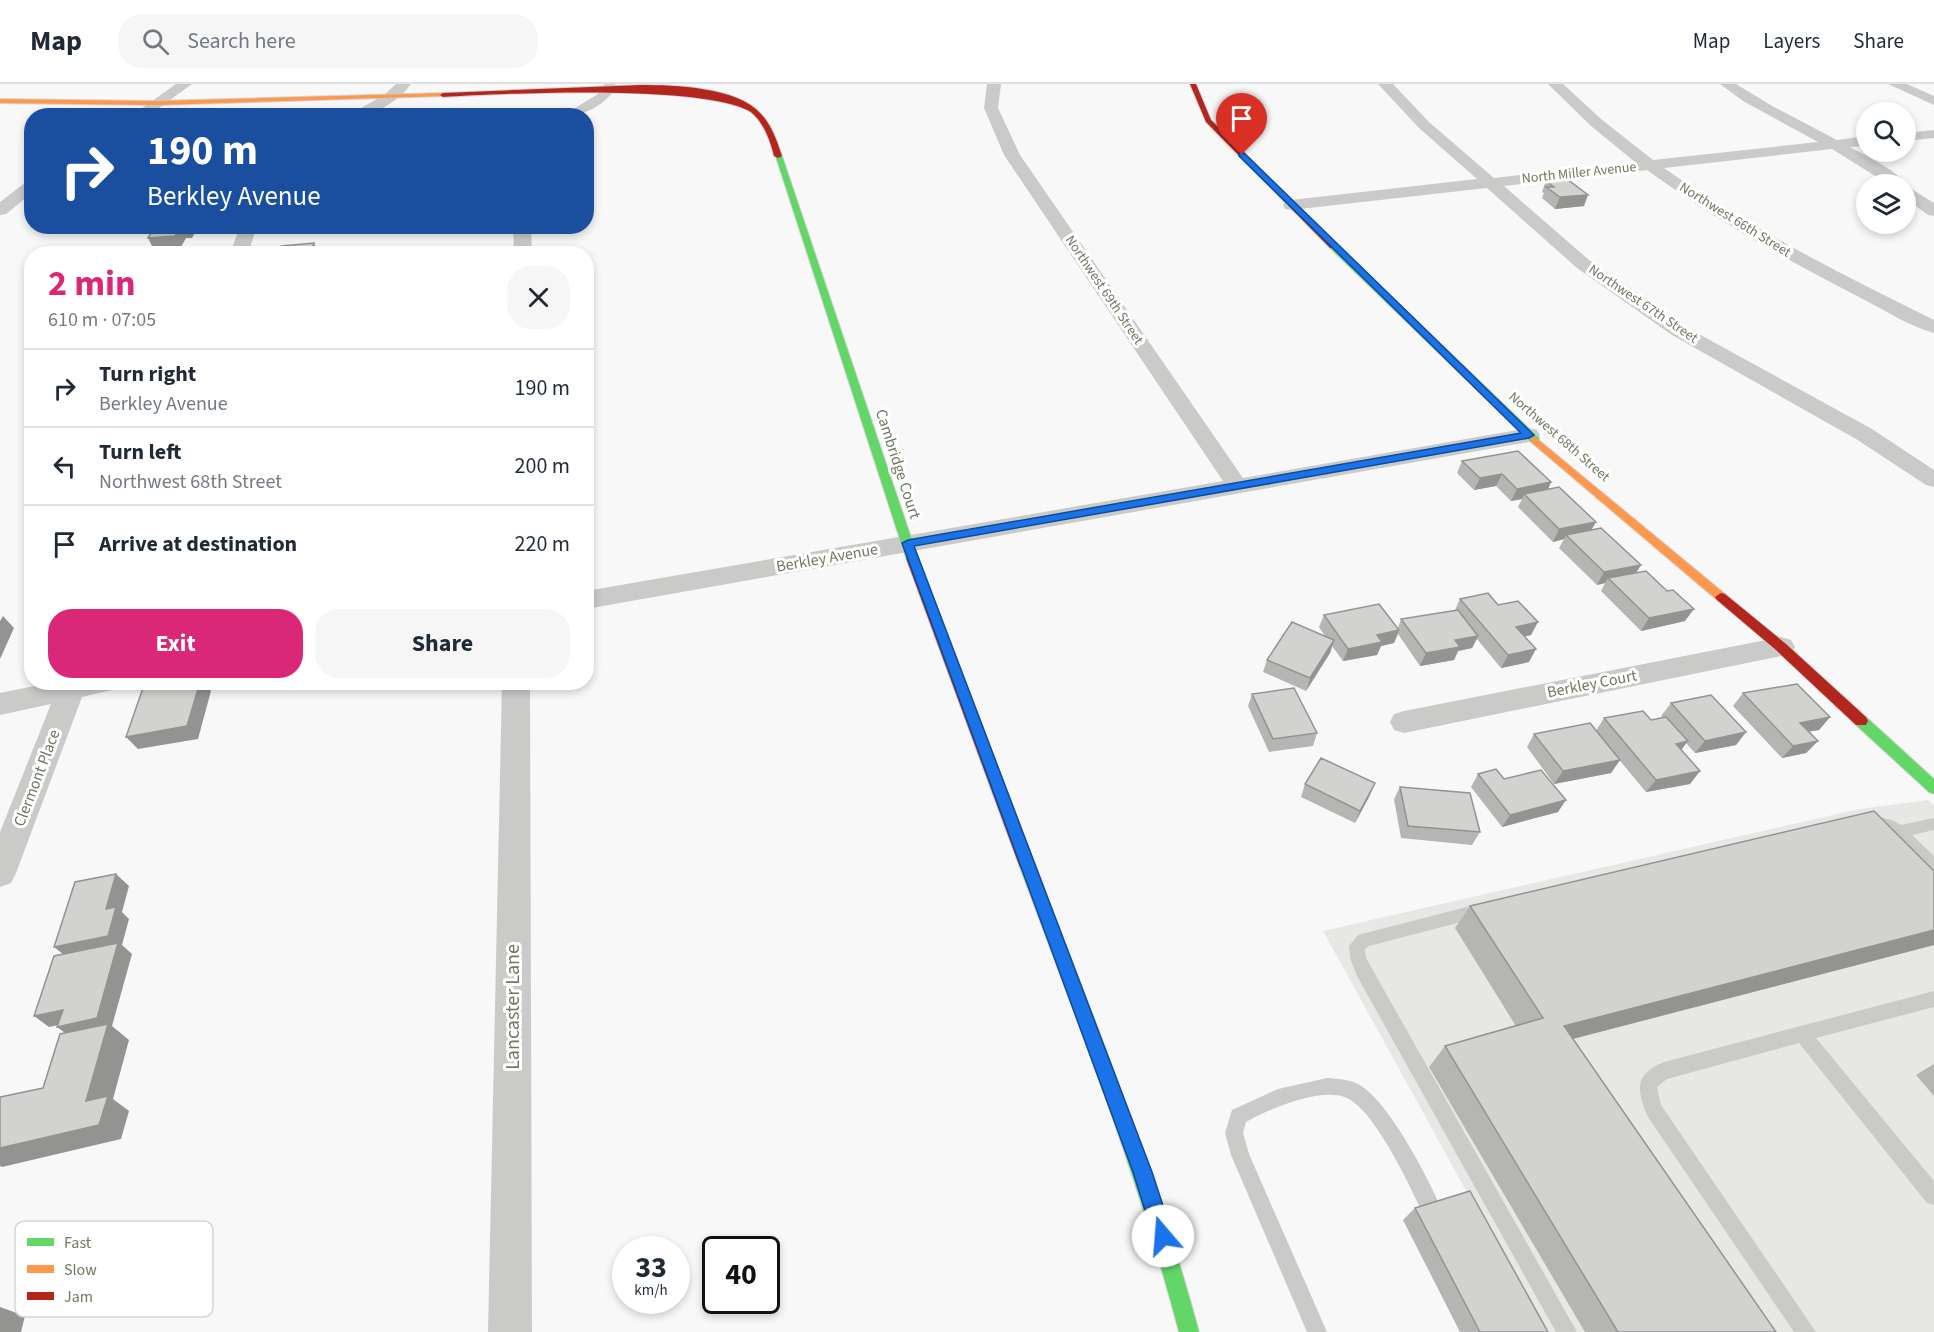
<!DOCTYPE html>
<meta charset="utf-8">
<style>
body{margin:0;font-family:"Source Sans 3",sans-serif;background:#f6f6f7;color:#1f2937;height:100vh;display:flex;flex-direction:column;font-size:22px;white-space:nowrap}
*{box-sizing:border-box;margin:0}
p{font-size:20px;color:#747a83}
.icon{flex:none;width:33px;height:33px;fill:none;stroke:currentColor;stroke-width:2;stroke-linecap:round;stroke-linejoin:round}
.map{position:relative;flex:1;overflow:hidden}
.details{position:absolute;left:24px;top:162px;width:570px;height:444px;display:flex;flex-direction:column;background:#fff;border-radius:24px;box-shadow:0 3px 9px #0003}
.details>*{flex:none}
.top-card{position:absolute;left:24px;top:24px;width:570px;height:126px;border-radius:24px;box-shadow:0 3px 9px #0003;background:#1a4fa0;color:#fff;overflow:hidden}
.tools{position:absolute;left:1856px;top:18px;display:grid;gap:12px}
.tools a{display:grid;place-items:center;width:60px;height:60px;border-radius:50%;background:#fff;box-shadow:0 3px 9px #0003;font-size:30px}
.speed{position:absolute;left:612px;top:1152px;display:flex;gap:12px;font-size:30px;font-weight:700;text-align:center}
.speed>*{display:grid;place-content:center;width:78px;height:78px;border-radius:50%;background:#fff;box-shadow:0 3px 9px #0003;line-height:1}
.speed small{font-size:15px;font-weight:400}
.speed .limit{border:3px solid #111;border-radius:9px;background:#fff;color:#111}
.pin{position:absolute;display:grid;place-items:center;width:51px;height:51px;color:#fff;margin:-62px -26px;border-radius:50% 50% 50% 0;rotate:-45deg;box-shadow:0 0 6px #0007}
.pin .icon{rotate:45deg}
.me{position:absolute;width:66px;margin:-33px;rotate:342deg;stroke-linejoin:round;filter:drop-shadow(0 0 4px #0008)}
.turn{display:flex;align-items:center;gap:21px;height:126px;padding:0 24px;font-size:27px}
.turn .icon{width:78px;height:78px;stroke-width:2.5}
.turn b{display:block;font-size:42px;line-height:51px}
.round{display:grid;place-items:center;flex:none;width:63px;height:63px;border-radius:24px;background:#f6f6f7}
.head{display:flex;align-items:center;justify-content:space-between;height:102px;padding:0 24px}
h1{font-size:36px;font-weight:700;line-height:45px;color:#db2777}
.cta{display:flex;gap:12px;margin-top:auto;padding:12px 24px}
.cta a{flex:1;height:69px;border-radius:24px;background:#db2777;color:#fff;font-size:24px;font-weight:700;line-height:69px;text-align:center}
.cta a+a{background:#f6f6f7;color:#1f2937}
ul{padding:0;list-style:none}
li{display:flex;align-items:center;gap:18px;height:78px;padding:0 24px;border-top:2px solid #e0e1e3}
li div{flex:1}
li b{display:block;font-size:22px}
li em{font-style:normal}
header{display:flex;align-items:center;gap:36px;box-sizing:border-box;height:84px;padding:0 30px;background:#fff;border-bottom:2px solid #e0e1e3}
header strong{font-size:28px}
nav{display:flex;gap:33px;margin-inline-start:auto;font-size:21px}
.search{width:420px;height:54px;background:#f6f6f7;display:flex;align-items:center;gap:15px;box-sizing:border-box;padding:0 21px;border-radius:24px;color:#747a83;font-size:22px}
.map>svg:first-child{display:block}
.built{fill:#e7e8e6}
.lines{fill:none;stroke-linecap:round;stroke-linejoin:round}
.fast-casing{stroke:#d4d5d3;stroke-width:2}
.slow-casing{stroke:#d4d5d3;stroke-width:2}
.jam-casing{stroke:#d4d5d3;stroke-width:2}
.lane{fill:#cacbc9;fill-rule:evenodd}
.street{fill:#cacbc9;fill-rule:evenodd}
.fast{fill:#63d668;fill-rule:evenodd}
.slow{fill:#ff974d;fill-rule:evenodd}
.jam{fill:#b3261e;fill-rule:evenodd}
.wall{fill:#b5b5b3}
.shaded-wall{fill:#939492}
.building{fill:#d2d3d0;stroke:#939492;stroke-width:1.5}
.route{fill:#1a73e8;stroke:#114b97;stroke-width:1.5}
.labels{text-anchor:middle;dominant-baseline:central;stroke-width:6;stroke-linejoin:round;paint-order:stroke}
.far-street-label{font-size:14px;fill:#6d7a61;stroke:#fff}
.street-label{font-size:16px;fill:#6d7a61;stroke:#fff}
.near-street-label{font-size:20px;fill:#6d7a61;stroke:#fff}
.key{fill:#fff;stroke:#d3d7d0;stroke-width:1.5}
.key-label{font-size:16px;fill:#6d7a61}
</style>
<header>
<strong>Map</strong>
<div class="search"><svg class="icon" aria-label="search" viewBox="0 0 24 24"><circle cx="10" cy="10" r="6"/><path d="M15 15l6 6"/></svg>Search here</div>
<nav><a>Map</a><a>Layers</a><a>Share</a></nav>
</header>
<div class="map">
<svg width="1934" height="1248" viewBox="0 0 1934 1248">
<rect width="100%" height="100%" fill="#f8f8f8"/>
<path class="built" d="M 1928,716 L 1934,721 L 1934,1248 L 1544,1248 L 1323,847 L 1859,725 Z"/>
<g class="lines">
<g class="fast-casing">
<g id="fast">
<path d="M 775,70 L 782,72 L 918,474 L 916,477 L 908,477 L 906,474 Z"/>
<path d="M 1330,160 L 1336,160 L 1539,354 L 1539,358 L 1531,358 L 1330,164 Z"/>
<path d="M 1861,632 L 1866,633 L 1934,695 L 1934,710 L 1929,708 L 1856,641 L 1854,637 L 1856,633 Z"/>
<path d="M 1027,775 L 1032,776 L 1035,781 C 1094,935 1156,1088 1199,1248 L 1179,1248 C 1137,1088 1077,935 1019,781 L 1022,776 Z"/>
</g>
</g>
<g class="slow-casing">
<g id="slow">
<path d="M 443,9 L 445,12 L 157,21 L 0,19 L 0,15 L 157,17 Z"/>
<path d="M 1535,353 L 1725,510 L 1727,513 L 1725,516 L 1717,516 L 1531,358 L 1531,354 Z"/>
</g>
</g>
<g class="jam-casing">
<g id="jam">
<path d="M 1190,0 L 1196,0 L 1211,36 L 1336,160 L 1336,164 L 1330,164 L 1206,38 Z"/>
<path d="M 641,1 C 674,1 738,3 761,30 C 772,42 777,57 782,72 L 778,74 L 774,72 C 770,56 764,39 751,28 C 705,0 507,9 443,13 L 440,11 L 443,9 Z"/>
<path d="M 912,470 L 918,474 L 1035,781 L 1032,786 L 1027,787 L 1022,786 L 1019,781 L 906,474 Z"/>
<path d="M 1721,509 L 1725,510 L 1786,560 L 1866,633 L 1868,637 L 1866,641 L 1856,641 L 1776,566 L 1717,516 L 1715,513 Z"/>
</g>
</g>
<g class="lane">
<path d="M 1871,730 L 1894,737 L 1901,741 L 1934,734 L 1934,746 L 1912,751 L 1934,772 L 1934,788 L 1929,787 L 1894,752 L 1884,746 L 1866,740 L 1864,736 L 1866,732 Z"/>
<path d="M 1482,819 L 1488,821 L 1490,826 L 1488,831 L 1369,862 L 1365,865 L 1366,874 L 1577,1248 L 1556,1248 L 1357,892 L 1350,874 L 1349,862 L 1358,851 Z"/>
<path d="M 1934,907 L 1934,923 L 1816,954 L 1934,1097 L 1934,1121 L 1927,1119 L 1799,959 L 1667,995 L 1657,1003 L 1661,1021 L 1816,1248 L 1794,1248 L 1648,1033 C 1637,1007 1633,991 1664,978 Z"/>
<path d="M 1327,994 C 1338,995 1348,995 1358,1000 C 1390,1017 1432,1101 1446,1135 L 1443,1142 L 1436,1145 L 1429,1142 C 1414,1111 1377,1028 1347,1014 C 1322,1002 1269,1025 1246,1038 L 1243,1049 L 1249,1070 L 1327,1248 L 1307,1248 L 1231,1071 L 1225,1049 L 1232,1026 L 1278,1005 Z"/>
</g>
<g class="street">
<path d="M 176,0 L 192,0 L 148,32 L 131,32 Z"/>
<path d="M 396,0 L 411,0 C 395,21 373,32 347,32 L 384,11 Z"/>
<path d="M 605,0 L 615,0 L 617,3 C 603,22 585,32 562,32 L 598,10 Z"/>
<path d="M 987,0 L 1001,0 L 998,24 L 1020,71 L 1243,394 L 1529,344 L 1537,346 L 1540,351 L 1537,356 L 1529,358 L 586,525 L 586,507 L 1223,397 L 1004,71 L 984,24 Z"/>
<path d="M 1378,0 L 1393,0 L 1429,38 L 1494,94 L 1635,78 L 1591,42 L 1548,0 L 1563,0 L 1601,35 L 1653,76 L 1818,58 L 1743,17 L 1720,0 L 1736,0 L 1774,23 L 1837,56 L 1866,52 L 1866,62 L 1850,63 C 1868,73 1893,84 1906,100 L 1905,101 L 1934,119 L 1934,132 L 1928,131 L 1905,114 L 1905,100 L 1888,100 L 1832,65 L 1664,84 C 1749,144 1841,190 1934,236 L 1934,249 C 1908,242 1883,225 1859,213 C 1785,175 1714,135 1647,86 L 1504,102 L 1589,176 L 1686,243 L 1872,345 L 1934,386 L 1934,403 L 1926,401 L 1856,355 L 1672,251 L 1577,184 L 1487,104 L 1291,126 L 1285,125 L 1283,121 L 1285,117 L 1291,116 L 1477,95 L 1419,44 Z"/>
<path d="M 1888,0 L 1907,0 L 1934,12 L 1934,21 Z"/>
<path d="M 1934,46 L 1934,54 L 1905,57 L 1905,49 Z"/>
<path d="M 32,96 L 32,109 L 6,130 L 0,131 L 0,118 L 26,98 Z"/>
<path d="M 240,142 L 257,142 L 248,170 L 230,170 Z"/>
<path d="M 513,142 L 531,142 L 532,170 L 514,170 Z"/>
<path d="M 1781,553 L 1791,556 L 1795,563 L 1791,570 L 1404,649 L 1394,646 L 1390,638 L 1394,630 L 1404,627 Z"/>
<path d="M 54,598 L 120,598 L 116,605 L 82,613 L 16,789 L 11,799 L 0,803 L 0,748 L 51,620 L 0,631 L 0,609 Z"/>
<path d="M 502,598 L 530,598 L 532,1248 L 488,1248 Z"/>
</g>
<use href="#fast" class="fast"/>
<use href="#slow" class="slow"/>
<use href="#jam" class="jam"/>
</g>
<g class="wall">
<path d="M 1546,97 L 1584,122 L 1555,125 L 1542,114 L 1544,109 L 1542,108 Z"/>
<path d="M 1462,377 L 1551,398 L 1548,406 L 1592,446 L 1641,481 L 1636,489 L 1685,537 L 1641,547 L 1601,507 L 1605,499 L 1597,501 L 1559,464 L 1564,455 L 1553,458 L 1518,423 L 1522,415 L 1511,417 L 1496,402 L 1474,406 L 1457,389 Z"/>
<path d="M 1460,515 L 1498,521 L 1531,551 L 1525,552 L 1529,578 L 1501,584 L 1477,555 L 1472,564 L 1458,567 L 1454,576 L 1420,582 L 1398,550 L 1394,559 L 1381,562 L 1377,571 L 1343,577 L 1332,562 L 1330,569 L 1306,607 L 1263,588 L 1267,576 L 1325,552 L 1319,543 L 1324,531 L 1398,544 L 1401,535 L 1455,526 Z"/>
<path d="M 1743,609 L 1830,633 L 1819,646 L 1809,647 L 1818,657 L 1806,669 L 1782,674 L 1733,622 Z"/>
<path d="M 1252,610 L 1317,649 L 1313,662 L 1269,668 L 1248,622 Z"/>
<path d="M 1671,619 L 1746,648 L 1736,661 L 1695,669 L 1686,659 L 1681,666 L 1690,700 L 1646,708 L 1596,648 L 1620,676 L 1611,689 L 1554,700 L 1527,663 L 1534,650 L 1596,647 L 1604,634 L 1651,636 L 1663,634 L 1661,632 Z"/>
<path d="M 1478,690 L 1504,695 L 1558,728 L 1502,743 L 1471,703 Z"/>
<path d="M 1305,700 L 1370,711 L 1355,739 L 1301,713 Z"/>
<path d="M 1400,703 L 1480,748 L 1472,761 L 1401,754 L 1394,715 Z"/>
<path d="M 1934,787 L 1934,861 L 1573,955 L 1776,1248 L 1585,1248 L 1429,983 L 1445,962 L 1516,942 L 1455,844 L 1470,822 Z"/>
<path d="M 1934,980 L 1934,1012 L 1916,991 Z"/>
<path d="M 1415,1124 L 1548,1248 L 1460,1248 L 1403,1136 Z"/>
</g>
<g class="shaded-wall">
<path d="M 1588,111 L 1584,122 L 1555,125 L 1560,113 Z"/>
<path d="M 165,142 L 196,142 L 197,145 L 192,154 L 186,154 L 181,163 L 154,166 L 148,154 Z"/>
<path d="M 314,159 L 319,170 L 311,170 Z"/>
<path d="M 1502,390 L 1496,402 L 1474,406 L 1480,394 Z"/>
<path d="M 1551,398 L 1545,411 L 1524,410 L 1522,415 L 1511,417 L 1517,405 Z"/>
<path d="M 1596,438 L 1589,450 L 1566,451 L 1564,455 L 1553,458 L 1559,445 Z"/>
<path d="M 1641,481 L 1633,493 L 1608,494 L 1605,499 L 1597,501 L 1604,488 Z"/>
<path d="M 1694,525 L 1685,537 L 1641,547 L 1649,534 Z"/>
<path d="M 3,532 L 14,544 L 0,575 L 0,537 Z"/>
<path d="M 1538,538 L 1531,551 L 1510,556 L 1516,543 Z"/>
<path d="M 1399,546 L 1394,559 L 1381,562 L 1377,571 L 1343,577 L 1348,565 L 1377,551 Z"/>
<path d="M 1478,552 L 1472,564 L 1458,567 L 1454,576 L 1420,582 L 1426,569 L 1455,556 Z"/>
<path d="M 1334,556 L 1330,569 L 1306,607 L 1310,594 Z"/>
<path d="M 1536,565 L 1529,578 L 1501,584 L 1508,571 Z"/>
<path d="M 200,598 L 205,598 L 211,607 L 198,655 L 138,665 L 126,653 Z"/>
<path d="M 1830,633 L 1819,646 L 1789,651 L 1800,639 Z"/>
<path d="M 1746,648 L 1736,661 L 1695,669 L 1705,657 Z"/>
<path d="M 1688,657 L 1678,670 L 1676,660 Z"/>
<path d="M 1818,657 L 1806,669 L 1782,674 L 1793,662 Z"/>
<path d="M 1620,676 L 1611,689 L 1554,700 L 1563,687 Z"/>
<path d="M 1700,687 L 1690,700 L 1646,708 L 1656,696 Z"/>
<path d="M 1375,699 L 1370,711 L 1355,739 L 1360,727 Z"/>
<path d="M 1566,716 L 1558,728 L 1502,743 L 1510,731 Z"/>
<path d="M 116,790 L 129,802 L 122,828 L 129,835 L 122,861 L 132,870 L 112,942 L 129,956 L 113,1015 L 129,1027 L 121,1055 L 2,1083 L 0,1082 L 0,1064 L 86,1017 L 72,954 L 57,943 L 97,934 L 68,874 L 54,863 L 106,825 Z"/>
<path d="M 1934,846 L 1934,861 L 1545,962 L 1564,942 Z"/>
<path d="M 63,926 L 78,937 L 49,943 L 34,932 Z"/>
<path d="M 0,1223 L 25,1232 L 21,1248 L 0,1248 Z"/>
</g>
<g class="building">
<path d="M 1567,95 L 1588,111 L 1560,113 L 1546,103 L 1554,103 L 1546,97 Z"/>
<path d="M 155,142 L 186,142 L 180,143 L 175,152 L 148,154 Z"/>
<path d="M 314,159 L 310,169 L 324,167 L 324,170 L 278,170 L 281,162 Z"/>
<path d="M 1518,367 L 1551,398 L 1517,405 L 1502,390 L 1480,394 L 1462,377 Z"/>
<path d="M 1559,403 L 1596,438 L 1559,445 L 1524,410 Z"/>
<path d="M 1601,444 L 1641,481 L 1604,488 L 1566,451 Z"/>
<path d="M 1646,487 L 1667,507 L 1673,506 L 1694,525 L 1649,534 L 1608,494 Z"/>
<path d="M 1488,509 L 1498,521 L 1518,517 L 1538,538 L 1516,543 L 1536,565 L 1508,571 L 1460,515 Z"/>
<path d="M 1379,520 L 1399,546 L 1377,551 L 1382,558 L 1348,565 L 1324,531 Z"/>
<path d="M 1458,526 L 1478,552 L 1455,556 L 1460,563 L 1426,569 L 1401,535 Z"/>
<path d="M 1292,538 L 1334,556 L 1310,594 L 1267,576 Z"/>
<path d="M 175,598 L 200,598 L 187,642 L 126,653 L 143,604 Z"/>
<path d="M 1797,600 L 1830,633 L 1800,639 L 1818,657 L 1793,662 L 1743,609 Z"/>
<path d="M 1294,604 L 1317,649 L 1273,655 L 1252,610 Z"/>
<path d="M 1711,611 L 1746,648 L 1705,657 L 1671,619 Z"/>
<path d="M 1643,627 L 1651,636 L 1666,633 L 1688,657 L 1676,660 L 1700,687 L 1656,696 L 1604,634 Z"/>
<path d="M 1590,639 L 1620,676 L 1563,687 L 1534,650 Z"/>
<path d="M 1321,674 L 1375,699 L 1360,727 L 1305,700 Z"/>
<path d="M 1496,685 L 1504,695 L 1541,686 L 1566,716 L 1510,731 L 1478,690 Z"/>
<path d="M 1400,703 L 1470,709 L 1480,748 L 1408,742 Z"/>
<path d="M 1874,727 L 1934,787 L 1934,846 L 1564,942 L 1776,1248 L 1618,1248 L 1445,962 L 1543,934 L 1470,822 Z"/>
<path d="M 116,790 L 106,825 L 116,823 L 108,852 L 54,863 L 75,798 Z"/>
<path d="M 118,859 L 97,934 L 57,943 L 63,926 L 34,932 L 54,872 Z"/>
<path d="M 108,940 L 86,1017 L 108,1012 L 99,1041 L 0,1064 L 0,1013 L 43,1004 L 60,950 Z"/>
<path d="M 1470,1107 L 1548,1248 L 1480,1248 L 1415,1124 Z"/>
</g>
<path class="route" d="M 1239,69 L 1244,69 L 1534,351 L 1529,354 L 914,462 L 1152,1088 L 1173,1152 L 1170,1159 L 1163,1162 L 1156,1159 L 1153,1152 L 1133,1088 L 902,459 L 908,456 L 1521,349 L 1239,72 Z"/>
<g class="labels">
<g class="far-street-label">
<text transform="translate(1579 89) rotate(-6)">North Miller Avenue</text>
<text transform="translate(1735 136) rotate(32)">Northwest 66th Street</text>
<text transform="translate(1104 206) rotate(56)">Northwest 69th Street</text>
<text transform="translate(1643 220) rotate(34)">Northwest 67th Street</text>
<text transform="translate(1559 353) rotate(41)">Northwest 68th Street</text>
</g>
<g class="street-label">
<text transform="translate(898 380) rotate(72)">Cambridge Court</text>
<text transform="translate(827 474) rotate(-10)">Berkley Avenue</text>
<text transform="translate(1592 600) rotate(-11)">Berkley Court</text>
<text transform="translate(37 694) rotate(-69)">Clermont Place</text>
</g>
<g class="near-street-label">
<text transform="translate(513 923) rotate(-90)">Lancaster Lane</text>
</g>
</g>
<rect x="15" y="1137" width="198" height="96" rx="9" class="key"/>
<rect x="27" y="1154" width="27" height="8" fill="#63d668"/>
<rect x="27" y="1181" width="27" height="8" fill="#ff974d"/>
<rect x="27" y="1208" width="27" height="8" fill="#b3261e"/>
<g class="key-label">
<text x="64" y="1164">Fast</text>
<text x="64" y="1191">Slow</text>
<text x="64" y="1218">Jam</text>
</g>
</svg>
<div class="tools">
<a><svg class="icon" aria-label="search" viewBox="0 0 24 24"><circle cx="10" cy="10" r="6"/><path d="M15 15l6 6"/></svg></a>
<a><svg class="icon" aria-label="layers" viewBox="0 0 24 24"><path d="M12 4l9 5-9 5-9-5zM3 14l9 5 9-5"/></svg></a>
</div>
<div class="speed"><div>33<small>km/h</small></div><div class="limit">40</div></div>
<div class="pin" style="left:1242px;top:71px;background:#d93025"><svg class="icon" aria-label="arrive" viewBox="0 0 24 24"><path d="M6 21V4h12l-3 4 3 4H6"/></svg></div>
<svg class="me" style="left:1163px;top:1152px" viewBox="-20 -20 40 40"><circle r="19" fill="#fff"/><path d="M0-13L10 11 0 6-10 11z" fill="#1a73e8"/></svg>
<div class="top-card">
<div class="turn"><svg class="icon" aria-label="right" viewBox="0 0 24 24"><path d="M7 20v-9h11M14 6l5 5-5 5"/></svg><div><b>190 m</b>Berkley Avenue</div></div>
</div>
<section class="details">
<div class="head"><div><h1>2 min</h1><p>610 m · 07:05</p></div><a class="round"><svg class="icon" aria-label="close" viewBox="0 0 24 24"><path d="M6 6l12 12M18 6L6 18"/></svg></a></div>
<ul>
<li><svg class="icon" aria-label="right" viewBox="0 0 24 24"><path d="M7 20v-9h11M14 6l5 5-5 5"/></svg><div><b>Turn right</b><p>Berkley Avenue</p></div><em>190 m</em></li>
<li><svg class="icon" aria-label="left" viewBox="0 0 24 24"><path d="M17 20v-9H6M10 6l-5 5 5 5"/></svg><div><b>Turn left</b><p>Northwest 68th Street</p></div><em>200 m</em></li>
<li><svg class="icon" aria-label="arrive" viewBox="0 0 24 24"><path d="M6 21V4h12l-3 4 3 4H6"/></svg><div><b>Arrive at destination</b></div><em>220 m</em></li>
</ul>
<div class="cta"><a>Exit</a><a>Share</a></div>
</section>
</div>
